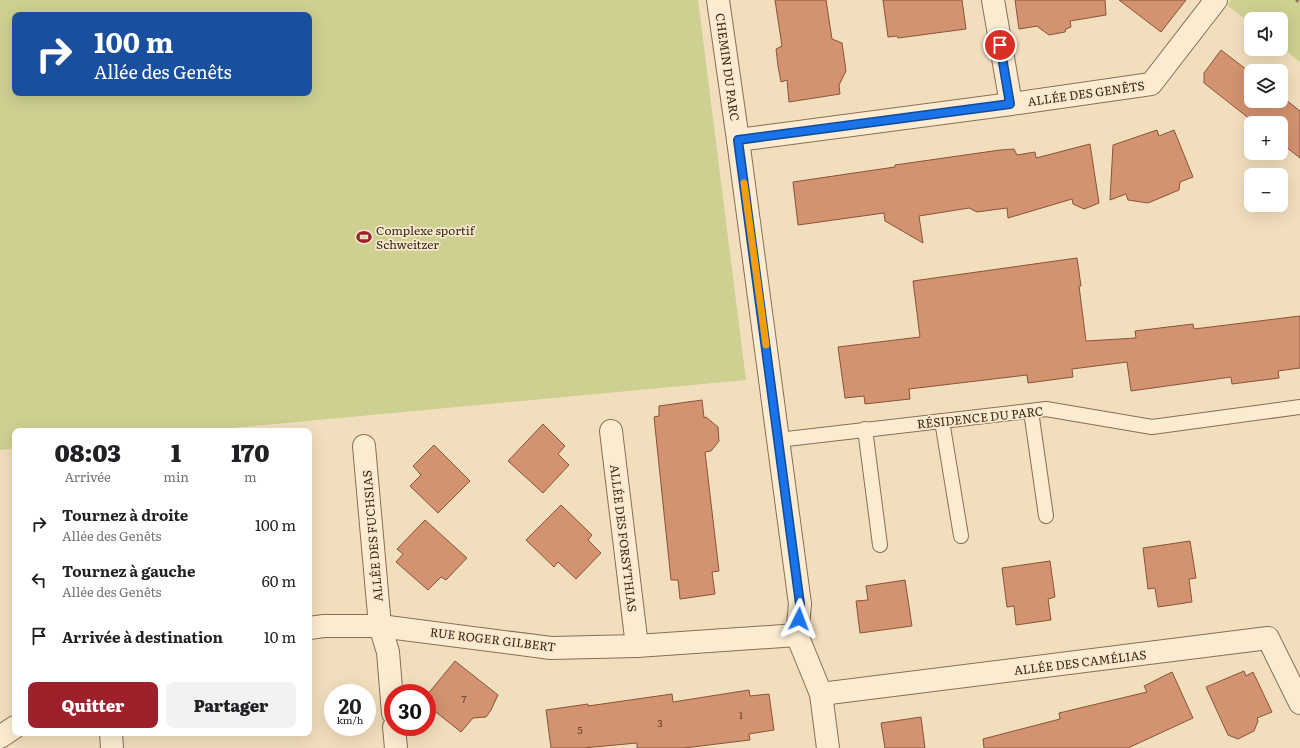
<!DOCTYPE html>
<html lang="fr">
<meta charset="utf-8">
<style>
body{margin:0;font-family:Literata,serif;background:#f2f2f2;color:#202124;height:100vh;display:flex;flex-direction:column;font-size:15px;white-space:nowrap}
*{box-sizing:border-box;margin:0}
p{font-size:13px;color:#757577}
.icon{flex:none;width:22px;height:22px;fill:none;stroke:currentColor;stroke-width:2;stroke-linecap:round;stroke-linejoin:round}
.map{position:relative;flex:1;overflow:hidden}
.sheet{position:absolute;left:12px;top:428px;width:300px;height:308px;display:flex;flex-direction:column;background:#fff;border-radius:8px;box-shadow:0 4px 16px #0002}
.sheet>*{flex:none}
.hud{position:absolute;left:12px;top:12px;width:300px;height:84px;border-radius:8px;box-shadow:0 4px 16px #0002;background:#1a4fa0;color:#fff;overflow:hidden}
.tools{position:absolute;left:1244px;top:12px;display:grid;gap:8px}
.tools a{display:grid;place-items:center;width:44px;height:44px;border-radius:8px;background:#fff;box-shadow:0 4px 16px #0002;font-size:20px}
.speed{position:absolute;left:324px;top:684px;display:flex;gap:8px;font-size:20px;font-weight:700;text-align:center}
.speed>*{display:grid;place-content:center;width:52px;height:52px;border-radius:50%;background:#fff;box-shadow:0 4px 16px #0002;line-height:1}
.speed small{font-size:10px;font-weight:400}
.speed .limit{border:6px solid #d22;background:#fff;color:#111}
.pin{position:absolute;display:grid;place-items:center;width:34px;height:34px;color:#fff;margin:-17px;border:2px solid #fff;border-radius:50%;box-shadow:0 1px 4px #0007}
.me{position:absolute;width:44px;margin:-22px;rotate:3deg;stroke-linejoin:round;filter:drop-shadow(0 0 3px #0008)}
.turn{display:flex;align-items:center;gap:14px;height:84px;padding:0 16px;font-size:18px}
.turn .icon{width:52px;height:52px;stroke-width:2.5}
.turn b{display:block;font-size:28px;line-height:34px}
.eta{display:flex;justify-content:space-evenly;align-items:center;height:68px;text-align:center}
.eta b{font-size:24px;font-weight:800;line-height:28px}
.cta{display:flex;gap:8px;margin-top:auto;padding:8px 16px}
.cta a{flex:1;height:46px;border-radius:8px;background:#9e202a;color:#fff;font-size:16px;font-weight:800;line-height:46px;text-align:center}
.cta a+a{background:#f2f2f2;color:#202124}
ul{padding:0;list-style:none}
li{display:flex;align-items:center;gap:12px;height:56px;padding:0 16px}
li div{flex:1}
li b{display:block;font-size:15px}
li em{font-style:normal}
.map>svg:first-child{display:block}
.green{fill:#cdd090;fill-rule:evenodd}
.building{fill:#d39270;stroke:#8b5339}
.lines{fill:none;stroke-linecap:round;stroke-linejoin:round}
.service-casing{stroke:#8a6d55;stroke-width:16}
.minor-casing{stroke:#8a6d55;stroke-width:24}
.path{stroke:#8a6d55;stroke-width:2.5;stroke-dasharray:3 2;stroke-linecap:butt}
.service{stroke:#fbecd1;stroke-width:14}
.minor{stroke:#fbecd1;stroke-width:22}
.route-casing{stroke:#114b97;stroke-width:10}
.route{stroke:#1a73e8;stroke-width:7}
.slow{stroke:#f59e0b;stroke-width:7}
.labels{text-anchor:middle;dominant-baseline:central;stroke-width:3.5;stroke-linejoin:round;paint-order:stroke}
.number-label{font-size:10px;fill:#5f4230}
.street-label{font-size:12px;fill:#38271b;stroke:#f8e9cd}
.poi-label{font-size:12px;fill:#38271b;stroke:#f8e9cd;text-anchor:start}
</style>
<div class="map">
<svg width="1300" height="748" viewBox="0 0 1300 748">
<rect width="100%" height="100%" fill="#f1debd"/>
<g class="green">
<path d="M 0,0 L 698,0 L 746,380 L 201,431 L 15,431 L 15,448 L 0,450 ZM 15,15 L 309,15 L 309,93 L 15,93 Z"/>
<path d="M 1231,0 L 1300,0 L 1300,62 L 1281,47 L 1281,19 L 1251,19 L 1251,24 L 1227,5 Z"/>
</g>
<g class="building">
<path d="M 775,0 L 826,0 L 832,39 L 842,43 L 846,71 L 839,85 L 840,94 L 789,102 L 787,80 L 781,82 L 778,66 L 776,49 L 782,46 Z"/>
<path d="M 883,0 L 962,0 L 966,29 L 898,38 L 897,36 L 888,37 Z"/>
<path d="M 1015,0 L 1105,0 L 1106,15 L 1070,21 L 1071,27 L 1066,29 L 1065,32 L 1049,35 L 1038,27 L 1038,26 L 1019,29 Z"/>
<path d="M 1119,0 L 1186,0 L 1161,32 Z"/>
<path d="M 1221,50 L 1251,73 L 1251,101 L 1281,101 L 1281,96 L 1300,111 L 1300,158 L 1281,143 L 1281,123 L 1255,123 L 1204,83 L 1204,73 Z"/>
<path d="M 1157,130 L 1159,136 L 1174,130 L 1193,177 L 1180,182 L 1179,190 L 1148,203 L 1128,200 L 1126,194 L 1110,200 L 1113,145 Z"/>
<path d="M 1090,144 L 1099,203 L 1084,209 L 1073,204 L 1072,199 L 1008,218 L 1007,208 L 977,212 L 969,208 L 919,216 L 923,243 L 885,221 L 884,213 L 798,225 L 793,182 L 895,167 L 895,165 L 1000,150 L 1014,149 L 1017,155 L 1035,152 L 1036,158 Z"/>
<path d="M 1077,258 L 1081,286 L 1079,286 L 1086,341 L 1136,338 L 1135,331 L 1193,324 L 1194,329 L 1300,316 L 1300,368 L 1278,371 L 1279,378 L 1232,384 L 1231,377 L 1131,391 L 1127,362 L 1072,369 L 1073,377 L 1028,383 L 1027,375 L 909,389 L 910,399 L 865,404 L 864,396 L 845,398 L 838,347 L 920,337 L 913,281 Z"/>
<path d="M 702,400 L 704,418 L 706,417 L 718,427 L 719,441 L 711,451 L 705,452 L 719,571 L 712,572 L 715,594 L 680,599 L 678,580 L 671,580 L 654,417 L 659,416 L 659,406 Z"/>
<path d="M 543,424 L 565,446 L 558,454 L 569,465 L 543,493 L 508,461 Z"/>
<path d="M 434,445 L 470,481 L 438,513 L 410,486 L 421,475 L 413,466 Z"/>
<path d="M 561,505 L 592,535 L 588,540 L 601,553 L 576,579 L 558,562 L 554,567 L 526,540 Z"/>
<path d="M 425,520 L 467,558 L 446,580 L 441,577 L 428,590 L 396,562 L 403,554 L 397,549 Z"/>
<path d="M 1190,541 L 1196,578 L 1189,579 L 1192,602 L 1158,607 L 1155,588 L 1148,589 L 1143,548 Z"/>
<path d="M 1050,561 L 1055,597 L 1048,599 L 1051,620 L 1016,625 L 1014,606 L 1007,607 L 1002,568 Z"/>
<path d="M 905,580 L 912,626 L 860,633 L 856,601 L 868,600 L 866,586 Z"/>
<path d="M 455,661 L 498,695 L 491,710 L 486,717 L 473,718 L 461,732 L 427,705 L 427,695 Z"/>
<path d="M 1244,671 L 1246,676 L 1253,672 L 1272,712 L 1257,718 L 1258,721 L 1254,731 L 1238,739 L 1228,735 L 1206,687 Z"/>
<path d="M 1172,672 L 1193,718 L 1128,748 L 984,748 L 983,739 L 1060,719 L 1059,713 L 1147,692 L 1144,686 Z"/>
<path d="M 749,690 L 750,696 L 769,694 L 774,730 L 749,734 L 750,740 L 684,748 L 637,748 L 637,743 L 583,748 L 551,748 L 546,710 L 588,704 L 588,706 L 672,694 L 673,702 Z"/>
<path d="M 921,717 L 925,748 L 885,748 L 881,723 Z"/>
</g>
<g class="lines">
<g class="service-casing">
<g id="service">
<path d="M 1031,411 L 1046,516"/>
<path d="M 942,421 L 961,536"/>
<path d="M 865,429 L 880,545"/>
<path d="M 778,440 L 1046,409 L 1152,427 L 1300,407"/>
</g>
</g>
<g class="minor-casing">
<g id="minor">
<path d="M 718,0 L 738,140 L 800,604 L 797,635 L 821,694 L 828,748"/>
<path d="M 993,0 L 1011,104"/>
<path d="M 738,140 L 1011,104 L 1151,84 L 1216,0"/>
<path d="M 611,431 L 637,646"/>
<path d="M 364,446 L 380,626 L 388,652 L 393,713"/>
<path d="M 309,628 L 324,626 L 380,626 L 551,648 L 637,646 L 797,635"/>
<path d="M 821,694 L 1268,638 L 1300,703"/>
<path d="M 394,727 L 396,748"/>
<path d="M 111,733 L 112,748"/>
<path d="M 0,737 L 15,727"/>
</g>
</g>
<path class="path" d="M 1296,0 L 1300,3"/>
<use href="#service" class="service"/>
<use href="#minor" class="minor"/>
</g>
<g class="lines">
<g class="route-casing">
<path id="route" d="M 799,619 L 800,604 L 738,140 L 1010,104 L 1000,45"/>
</g>
<use href="#route" class="route"/>
<path class="slow" d="M 744,183 L 766,345"/>
</g>
<defs>
<g id="stadium-bare" transform="scale(1.2)"><path d="M0-5a6.5 5 0 1 0 0 10a6.5 5 0 1 0 0-10ZM-3.5-1.8h7v3.6h-7Z" fill="#9e202a" stroke="#f8e9cd" stroke-width="2.5" paint-order="stroke"/></g>
</defs>
<g fill-rule="evenodd">
<use href="#stadium-bare" x="364" y="237"/>
</g>
<g class="labels">
<g class="number-label">
<text x="464" y="698">7</text>
<text x="741" y="714">1</text>
<text x="660" y="722">3</text>
<text x="580" y="729">5</text>
</g>
<g class="street-label">
<text transform="translate(728 67) rotate(82)">CHEMIN DU PARC</text>
<text transform="translate(1086 93) rotate(-8)">ALLÉE DES GENÊTS</text>
<text transform="translate(980 417) rotate(-6)">RÉSIDENCE DU PARC</text>
<text transform="translate(372 536) rotate(-95)">ALLÉE DES FUCHSIAS</text>
<text transform="translate(624 538) rotate(83)">ALLÉE DES FORSYTHIAS</text>
<text transform="translate(493 639) rotate(7)">RUE ROGER GILBERT</text>
<text transform="translate(1080 662) rotate(-7)">ALLÉE DES CAMÉLIAS</text>
</g>
<g class="poi-label">
<text x="376" y="230">Complexe sportif<tspan x="376" dy="14">Schweitzer</tspan></text>
</g>
</g>
</svg>
<div class="tools">
<a><svg class="icon" aria-label="sound" viewBox="0 0 24 24"><path d="M4 9h4l5-4v14l-5-4H4zM17 9q2 3 0 6"/></svg></a>
<a><svg class="icon" aria-label="layers" viewBox="0 0 24 24"><path d="M12 4l9 5-9 5-9-5zM3 14l9 5 9-5"/></svg></a>
<a>+</a>
<a>−</a>
</div>
<div class="speed"><div>20<small>km/h</small></div><div class="limit">30</div></div>
<div class="pin" style="left:1000px;top:45px;background:#d93025"><svg class="icon" aria-label="arrive" viewBox="0 0 24 24"><path d="M6 21V4h12l-3 4 3 4H6"/></svg></div>
<svg class="me" style="left:799px;top:619px" viewBox="-20 -20 40 40"><path d="M0-17L14 15 0 8-14 15z" fill="#1a73e8" stroke="#fff" stroke-width="4"/></svg>
<div class="hud">
<div class="turn"><svg class="icon" aria-label="right" viewBox="0 0 24 24"><path d="M7 20v-9h11M14 6l5 5-5 5"/></svg><div><b>100 m</b>Allée des Genêts</div></div>
</div>
<section class="sheet">
<div class="eta">
<div><b>08:03</b><p>Arrivée</p></div>
<div><b>1</b><p>min</p></div>
<div><b>170</b><p>m</p></div>
</div>
<ul>
<li><svg class="icon" aria-label="right" viewBox="0 0 24 24"><path d="M7 20v-9h11M14 6l5 5-5 5"/></svg><div><b>Tournez à droite</b><p>Allée des Genêts</p></div><em>100 m</em></li>
<li><svg class="icon" aria-label="left" viewBox="0 0 24 24"><path d="M17 20v-9H6M10 6l-5 5 5 5"/></svg><div><b>Tournez à gauche</b><p>Allée des Genêts</p></div><em>60 m</em></li>
<li><svg class="icon" aria-label="arrive" viewBox="0 0 24 24"><path d="M6 21V4h12l-3 4 3 4H6"/></svg><div><b>Arrivée à destination</b></div><em>10 m</em></li>
</ul>
<div class="cta"><a>Quitter</a><a>Partager</a></div>
</section>
</div>
